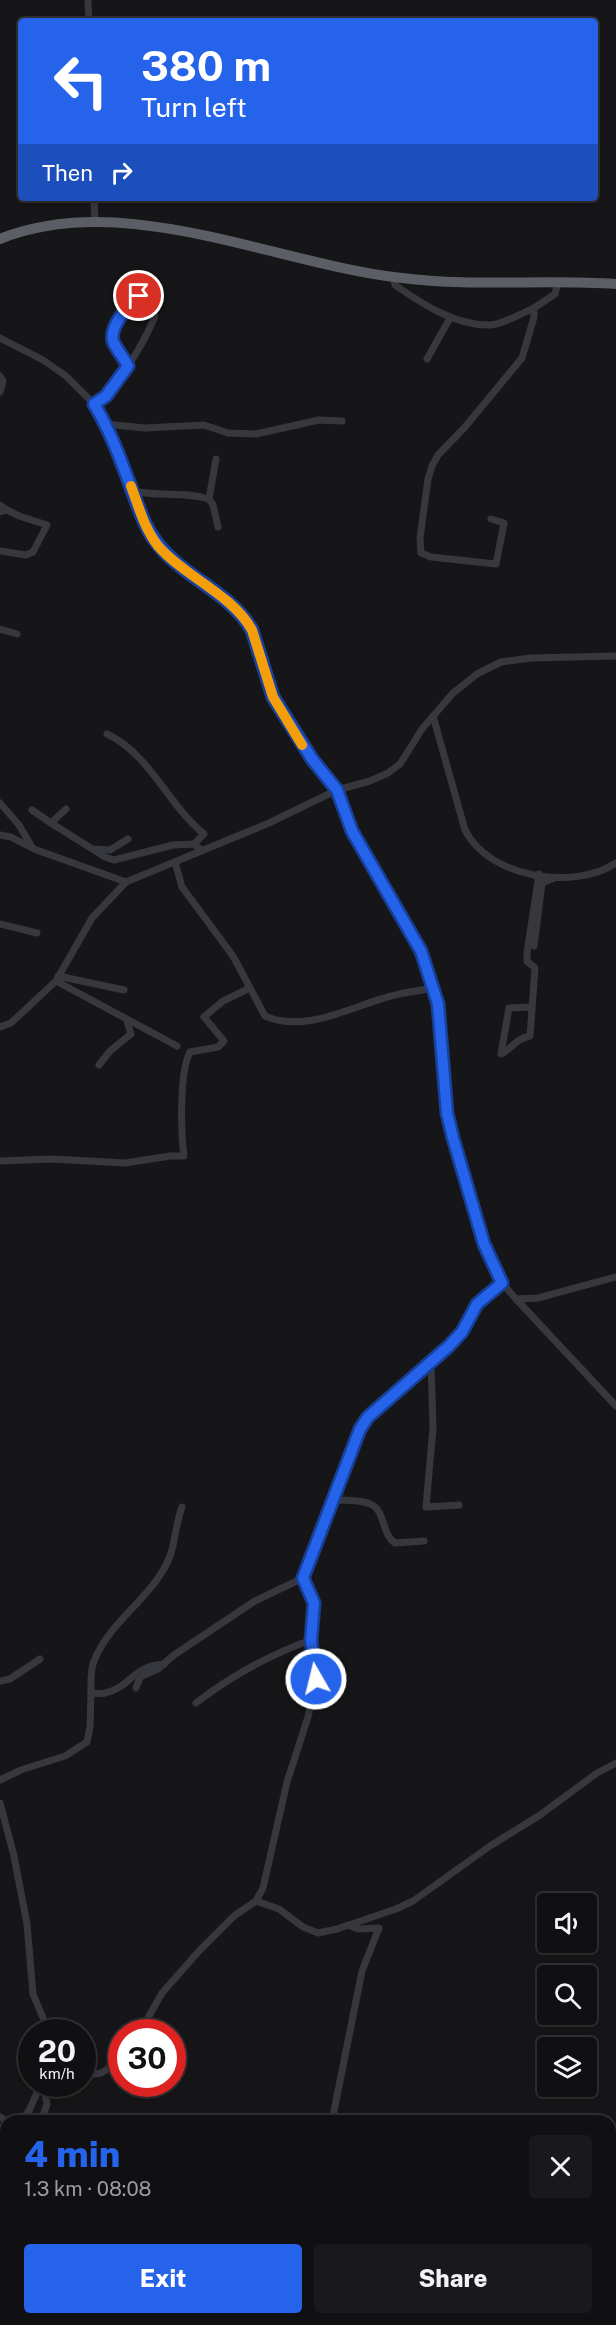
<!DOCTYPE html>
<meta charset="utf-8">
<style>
body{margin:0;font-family:"Public Sans",sans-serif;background:#19191b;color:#f1f3f6;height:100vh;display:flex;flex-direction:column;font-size:22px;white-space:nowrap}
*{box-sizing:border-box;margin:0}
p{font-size:20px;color:#9c9d9f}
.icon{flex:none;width:33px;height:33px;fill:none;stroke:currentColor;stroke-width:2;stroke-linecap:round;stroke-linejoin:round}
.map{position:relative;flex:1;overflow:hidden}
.panel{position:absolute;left:0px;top:2115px;width:616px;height:210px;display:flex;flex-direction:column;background:#101012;border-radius:18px 18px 0 0;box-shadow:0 3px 9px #0003,0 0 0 2px #303032}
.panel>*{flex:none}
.guide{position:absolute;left:18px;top:18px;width:580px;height:183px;border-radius:6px;box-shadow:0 3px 9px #0003,0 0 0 2px #303032;background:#2563eb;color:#fff;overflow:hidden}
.tools{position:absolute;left:537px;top:1893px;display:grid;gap:12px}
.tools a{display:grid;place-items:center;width:60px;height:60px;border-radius:6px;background:#101012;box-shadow:0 3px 9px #0003,0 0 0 2px #303032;font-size:30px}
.speed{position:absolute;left:18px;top:2019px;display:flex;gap:12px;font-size:30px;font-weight:700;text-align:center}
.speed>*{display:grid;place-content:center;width:78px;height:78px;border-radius:50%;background:#101012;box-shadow:0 3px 9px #0003,0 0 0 2px #303032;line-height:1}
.speed small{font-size:15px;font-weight:400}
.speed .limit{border:9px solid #d22;background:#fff;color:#111}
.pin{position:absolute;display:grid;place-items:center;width:51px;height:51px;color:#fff;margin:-26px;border:3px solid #fff;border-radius:50%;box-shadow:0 2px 6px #0007}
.me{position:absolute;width:66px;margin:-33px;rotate:352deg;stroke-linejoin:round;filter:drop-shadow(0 0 4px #0008)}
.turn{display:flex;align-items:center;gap:21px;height:126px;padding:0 24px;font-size:27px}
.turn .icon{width:78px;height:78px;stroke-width:2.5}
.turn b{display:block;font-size:42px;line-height:51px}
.then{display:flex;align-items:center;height:57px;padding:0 24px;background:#0003;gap:12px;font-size:22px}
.round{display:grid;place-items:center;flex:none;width:63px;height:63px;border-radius:6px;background:#19191b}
.head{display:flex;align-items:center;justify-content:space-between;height:102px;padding:0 24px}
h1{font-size:36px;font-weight:800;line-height:45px;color:#2563eb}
.button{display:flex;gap:12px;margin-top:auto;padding:12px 24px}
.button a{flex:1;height:69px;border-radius:6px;background:#2563eb;color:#fff;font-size:24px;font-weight:800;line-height:69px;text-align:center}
.button a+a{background:#19191b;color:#f1f3f6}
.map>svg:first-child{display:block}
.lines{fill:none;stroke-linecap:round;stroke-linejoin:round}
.minor{stroke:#37383d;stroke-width:7}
.trunk{stroke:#5b5e65;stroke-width:10}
.route-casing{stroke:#184099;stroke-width:15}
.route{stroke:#2563eb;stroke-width:10}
.slow{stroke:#f59e0b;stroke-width:10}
</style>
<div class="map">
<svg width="616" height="2325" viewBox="0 0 616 2325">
<rect width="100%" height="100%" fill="#161618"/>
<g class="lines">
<g class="minor">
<path d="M 88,0 L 89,21"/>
<path d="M 94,198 L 95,223"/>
<path d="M 393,277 L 395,285 C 422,304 456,326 490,325 C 504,324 520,314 534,308"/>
<path d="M 0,338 L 43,360 L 66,376 L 94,404 L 118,453 L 147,530 L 172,560 L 240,614 L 252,630 L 273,697 L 312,759 L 337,790 L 352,831 L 421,951 L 438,1004 L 447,1113 L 453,1138 L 492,1266 L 502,1283 L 516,1299 L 616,1406"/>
<path d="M 427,359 L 450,318"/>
<path d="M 0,376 L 3,381 L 0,392"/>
<path d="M 94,404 C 118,388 144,343 155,316 L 148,297 L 139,296 C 129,304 109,327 113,341 C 116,349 124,358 128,366"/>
<path d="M 105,424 L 145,428 L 204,425 L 228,433 L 256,434 L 319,420 L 342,421"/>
<path d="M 133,491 C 158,497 184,491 209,499 L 213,505 L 218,527"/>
<path d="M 209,499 L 216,459"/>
<path d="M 0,505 L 7,510 L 0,512"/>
<path d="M 491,519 L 504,523 L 496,564 L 431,557 L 421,553 L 420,538 L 428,479 L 432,466 L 438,455 L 465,427 L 522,358 L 534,317 L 534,308 L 555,294 L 558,282"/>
<path d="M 0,551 L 26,555 L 33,552 L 47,525 L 19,516 L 7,510"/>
<path d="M 0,629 L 17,634"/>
<path d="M 433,716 L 465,830 C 489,878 574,891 616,863"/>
<path d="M 107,734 C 150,754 168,805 204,834 L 194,844"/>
<path d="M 0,803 L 19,825 L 32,847"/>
<path d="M 66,809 L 51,823 L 105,857 L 114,860 L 173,845 L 194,844 L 202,851"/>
<path d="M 32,810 L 51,823"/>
<path d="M 0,835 L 11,837 L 34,849 L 126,882 L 269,823 L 337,790 L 370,781 L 388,773 L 400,764 L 422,729 L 453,693 L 477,674 L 501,662 L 531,658 L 616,656"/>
<path d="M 96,849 L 110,850 L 128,839"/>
<path d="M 175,862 L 182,887 L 233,956 L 265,1016 C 306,1034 352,1006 391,996 C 405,992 419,991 433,988"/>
<path d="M 0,924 L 37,933"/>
<path d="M 534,946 L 542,883 L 554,878"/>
<path d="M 58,976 L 124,990"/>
<path d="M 56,981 L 177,1046"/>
<path d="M 531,1007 L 509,1008 L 501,1054 C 513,1048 515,1039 530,1036 L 535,968 L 527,961 L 527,953 L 539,874"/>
<path d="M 0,1027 L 11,1023 L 56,981 L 92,918 L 126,882"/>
<path d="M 99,1065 L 110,1051 L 131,1034 L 127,1021"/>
<path d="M 0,1161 L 52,1159 L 125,1163 L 170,1156 L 184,1156 C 181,1133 179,1073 190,1052 L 218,1047 L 224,1041 L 204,1017 L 223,1001 L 250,988"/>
<path d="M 516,1299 L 538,1298 L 616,1277"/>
<path d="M 431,1362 L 433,1428 L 426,1507 L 459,1505"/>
<path d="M 332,1500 C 344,1501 359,1499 370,1504 C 386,1510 381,1534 395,1543 L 424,1541"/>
<path d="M 164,1664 C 132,1666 130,1688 105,1693 C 101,1694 95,1693 91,1693 C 91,1683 90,1670 94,1661 C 110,1620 155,1596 170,1556 C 175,1543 176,1522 182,1507"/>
<path d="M 0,1681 L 10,1679 L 40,1659"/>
<path d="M 136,1688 L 140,1677 L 158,1669 L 174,1655 L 255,1601 L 303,1578 L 309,1565 L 360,1429 L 368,1417 L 449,1346 L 462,1332 L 477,1304 L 502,1283"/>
<path d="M 196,1703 C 231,1676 269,1655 311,1640"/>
<path d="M 0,1780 L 21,1770 L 65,1756 L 87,1742 L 90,1727 L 91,1693"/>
<path d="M 0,1803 L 14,1856 L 27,1924 L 33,1994 L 49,2032"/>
<path d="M 256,1901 L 279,1909 L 303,1927 L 318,1933 L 337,1929 L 396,1909 L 413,1901 L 490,1846 L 540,1815 L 597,1773 L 616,1763"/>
<path d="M 140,2032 L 162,1993 L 199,1951 L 234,1916 L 256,1901 L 263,1888 L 287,1782 L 308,1717 L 316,1679 L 311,1640 L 314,1603 L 303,1578"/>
<path d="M 82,2076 L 101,2073 L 122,2060"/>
<path d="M 0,2117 L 7,2121"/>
<path d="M 20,2121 L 29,2111 L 41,2084"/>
<path d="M 41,2121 L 47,2104 L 43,2084"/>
<path d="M 332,2121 L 362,1971 L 379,1928 L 358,1929 L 348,1925"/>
<path d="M 0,2207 L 6,2200"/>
<path d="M 610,2237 L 616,2234"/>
<path d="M 282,2325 L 283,2319"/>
</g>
<path class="trunk" d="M 0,239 C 124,189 276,264 402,278 C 473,287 545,279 616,284"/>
</g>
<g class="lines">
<g class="route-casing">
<path id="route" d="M 139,296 C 129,304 109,327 113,341 C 116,349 124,358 128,366 L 106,396 L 94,404 C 111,432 122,463 133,493 C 140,511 145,528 157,543 C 183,577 231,593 252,630 L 273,697 L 312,759 L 337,790 L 352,831 L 421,951 L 438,1004 L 447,1113 L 453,1138 L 484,1244 L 502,1283 L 477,1304 L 462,1332 L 449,1346 L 368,1417 L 360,1429 L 303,1578 L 314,1603 L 311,1640 L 316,1679"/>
</g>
<use href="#route" class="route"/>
<path class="slow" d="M 131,486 C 139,507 144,528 158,546 C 185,577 232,594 252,630 L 273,697 L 302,745"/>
</g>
</svg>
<div class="tools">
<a><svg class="icon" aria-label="sound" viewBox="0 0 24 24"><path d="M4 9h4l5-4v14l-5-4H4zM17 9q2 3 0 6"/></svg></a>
<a><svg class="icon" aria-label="search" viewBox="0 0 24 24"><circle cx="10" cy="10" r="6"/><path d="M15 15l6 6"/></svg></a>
<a><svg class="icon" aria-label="layers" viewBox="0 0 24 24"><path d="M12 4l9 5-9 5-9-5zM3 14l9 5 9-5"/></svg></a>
</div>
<div class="speed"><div>20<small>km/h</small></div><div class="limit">30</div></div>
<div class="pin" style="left:139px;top:296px;background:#d93025"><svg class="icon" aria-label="arrive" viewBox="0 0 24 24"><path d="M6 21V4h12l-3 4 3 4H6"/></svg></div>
<svg class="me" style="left:316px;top:1679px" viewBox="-20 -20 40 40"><circle r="17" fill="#2563eb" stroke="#fff" stroke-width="3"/><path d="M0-11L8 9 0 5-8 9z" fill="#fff"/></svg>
<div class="guide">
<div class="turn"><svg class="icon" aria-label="left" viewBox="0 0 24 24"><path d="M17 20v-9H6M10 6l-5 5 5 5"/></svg><div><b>380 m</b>Turn left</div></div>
<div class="then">Then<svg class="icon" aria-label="right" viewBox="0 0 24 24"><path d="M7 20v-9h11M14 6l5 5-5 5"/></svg></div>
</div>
<section class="panel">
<div class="head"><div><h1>4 min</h1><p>1.3 km · 08:08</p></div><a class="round"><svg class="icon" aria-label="close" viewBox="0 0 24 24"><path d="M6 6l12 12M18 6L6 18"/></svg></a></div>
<div class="button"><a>Exit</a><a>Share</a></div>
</section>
</div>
